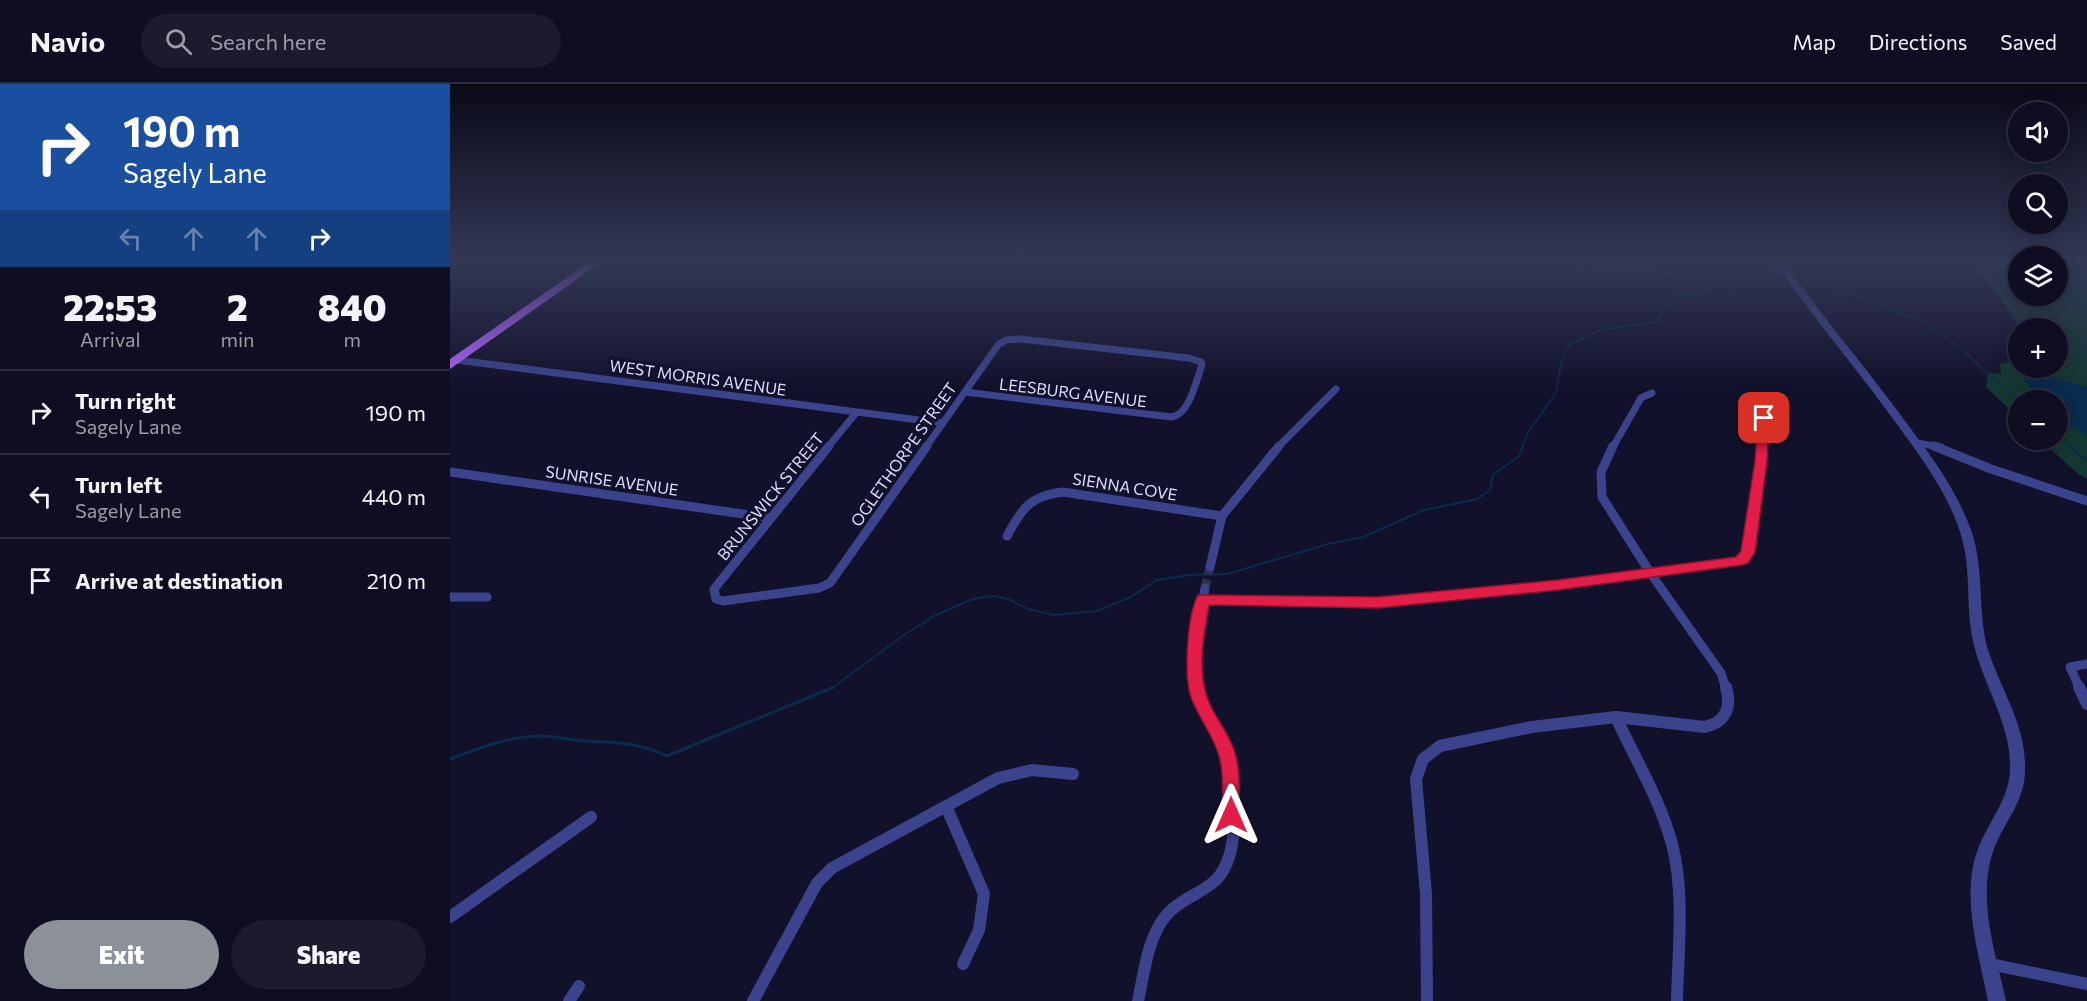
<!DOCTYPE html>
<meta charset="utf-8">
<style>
body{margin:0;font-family:Commissioner,sans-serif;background:#1c1b2e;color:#f1f3f6;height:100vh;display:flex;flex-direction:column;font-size:22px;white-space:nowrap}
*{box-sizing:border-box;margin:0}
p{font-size:20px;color:#9b9ca5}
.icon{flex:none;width:33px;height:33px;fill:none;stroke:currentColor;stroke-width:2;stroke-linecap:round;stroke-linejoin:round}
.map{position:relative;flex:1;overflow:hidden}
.drawer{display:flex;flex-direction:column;background:#0e0d21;width:450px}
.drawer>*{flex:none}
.banner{background:#1a4fa0;color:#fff;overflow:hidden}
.fabs{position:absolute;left:1558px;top:18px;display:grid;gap:12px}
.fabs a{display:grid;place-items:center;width:60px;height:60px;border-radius:50%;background:#0e0d21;box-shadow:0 3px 15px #0003,0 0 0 2px #2e2d3f;font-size:30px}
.pin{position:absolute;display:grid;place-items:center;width:51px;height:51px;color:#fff;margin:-26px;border-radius:12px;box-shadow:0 3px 9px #0006}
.me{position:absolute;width:66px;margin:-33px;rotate:0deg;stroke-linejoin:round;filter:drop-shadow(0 0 4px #0008)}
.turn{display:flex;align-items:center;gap:21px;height:126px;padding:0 24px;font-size:27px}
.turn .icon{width:78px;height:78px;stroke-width:2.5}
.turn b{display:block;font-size:42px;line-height:51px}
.lanes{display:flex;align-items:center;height:57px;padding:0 24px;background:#0003;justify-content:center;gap:30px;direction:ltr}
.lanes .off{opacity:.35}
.eta{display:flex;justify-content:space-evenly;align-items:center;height:102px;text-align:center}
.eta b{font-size:36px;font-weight:800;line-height:42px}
.cta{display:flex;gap:12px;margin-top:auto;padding:12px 24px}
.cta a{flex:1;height:69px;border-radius:36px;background:#8c9099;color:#fff;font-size:24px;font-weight:800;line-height:69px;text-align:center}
.cta a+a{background:#1c1b2e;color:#f1f3f6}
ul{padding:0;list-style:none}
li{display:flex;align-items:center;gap:18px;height:84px;padding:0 24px;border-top:2px solid #2e2d3f}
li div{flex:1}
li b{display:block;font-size:22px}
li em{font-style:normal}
header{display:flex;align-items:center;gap:36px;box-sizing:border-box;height:84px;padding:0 30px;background:#0e0d21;border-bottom:2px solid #2e2d3f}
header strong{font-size:28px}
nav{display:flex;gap:33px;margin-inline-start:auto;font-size:21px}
.search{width:420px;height:54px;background:#1c1b2e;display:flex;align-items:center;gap:15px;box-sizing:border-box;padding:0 21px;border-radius:33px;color:#9b9ca5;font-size:22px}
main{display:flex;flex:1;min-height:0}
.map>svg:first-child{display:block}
.green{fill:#143731}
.water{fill:#0a2b4c}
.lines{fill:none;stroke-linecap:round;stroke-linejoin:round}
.stream-far2{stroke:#0a2b4c;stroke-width:1.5}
.stream-far1{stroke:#0a2b4c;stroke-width:2}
.stream{stroke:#0a2b4c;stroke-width:3}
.minor-tunnel{stroke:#30304c;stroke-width:9;stroke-dasharray:9 4.5;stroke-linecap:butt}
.minor-far2{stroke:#3b438c;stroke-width:7}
.minor-far1{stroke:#3b438c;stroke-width:9}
.minor{stroke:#3b438c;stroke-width:12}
.tertiary{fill:#3b438c;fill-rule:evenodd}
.primary{fill:#b063ff;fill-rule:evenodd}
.route{fill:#e11d48;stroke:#92132f;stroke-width:1.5}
.labels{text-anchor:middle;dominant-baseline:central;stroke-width:6;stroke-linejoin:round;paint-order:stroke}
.street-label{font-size:16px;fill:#dcddff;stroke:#12112c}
</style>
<header>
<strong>Navio</strong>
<div class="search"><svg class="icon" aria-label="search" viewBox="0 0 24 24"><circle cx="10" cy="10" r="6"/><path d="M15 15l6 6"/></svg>Search here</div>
<nav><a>Map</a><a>Directions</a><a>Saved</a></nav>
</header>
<main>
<section class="drawer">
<div class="banner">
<div class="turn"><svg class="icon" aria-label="right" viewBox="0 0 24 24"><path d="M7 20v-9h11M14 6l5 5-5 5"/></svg><div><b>190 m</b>Sagely Lane</div></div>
<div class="lanes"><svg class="icon off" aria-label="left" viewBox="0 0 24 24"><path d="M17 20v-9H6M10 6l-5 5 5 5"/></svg><svg class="icon off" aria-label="ahead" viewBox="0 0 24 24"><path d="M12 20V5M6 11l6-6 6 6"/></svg><svg class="icon off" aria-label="ahead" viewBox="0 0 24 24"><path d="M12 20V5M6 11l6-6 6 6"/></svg><svg class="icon" aria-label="right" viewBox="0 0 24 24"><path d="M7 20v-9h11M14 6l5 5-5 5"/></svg></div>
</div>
<div class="eta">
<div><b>22:53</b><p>Arrival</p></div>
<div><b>2</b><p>min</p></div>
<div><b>840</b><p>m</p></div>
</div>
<ul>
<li><svg class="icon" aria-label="right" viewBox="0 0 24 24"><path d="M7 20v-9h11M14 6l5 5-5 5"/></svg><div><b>Turn right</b><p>Sagely Lane</p></div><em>190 m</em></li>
<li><svg class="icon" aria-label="left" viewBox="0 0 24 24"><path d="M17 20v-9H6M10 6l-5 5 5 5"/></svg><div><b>Turn left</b><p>Sagely Lane</p></div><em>440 m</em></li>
<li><svg class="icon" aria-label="arrive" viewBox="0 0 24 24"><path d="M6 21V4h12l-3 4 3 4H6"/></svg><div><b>Arrive at destination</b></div><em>210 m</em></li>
</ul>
<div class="cta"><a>Exit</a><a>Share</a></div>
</section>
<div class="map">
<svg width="1637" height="917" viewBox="0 0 1637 917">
<rect width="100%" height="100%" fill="#12112c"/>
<path class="green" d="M 1522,176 L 1569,176 L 1569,212 L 1608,212 L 1608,176 L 1637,176 L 1637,395 L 1627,389 L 1591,356 L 1608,356 L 1608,316 L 1569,316 L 1569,335 L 1536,303 L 1538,289 L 1551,290 L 1550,280 L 1569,276 L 1569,284 L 1608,284 L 1608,244 L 1572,244 Z"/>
<path class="water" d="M 1572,287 L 1592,290 L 1637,303 L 1637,352 L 1614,337 L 1608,330 L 1608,316 C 1605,316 1601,318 1598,316 C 1588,313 1572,297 1572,287 Z"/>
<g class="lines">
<g class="stream-far2">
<path d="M 1102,176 L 1144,184 L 1200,187 L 1246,199 L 1281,204 L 1342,201"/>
<path d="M 1347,201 L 1383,204 L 1473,237 L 1513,266 L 1569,319"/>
<path d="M 1608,354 L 1620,363"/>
<path d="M 1072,363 L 1079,347 L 1106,309 L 1112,274 L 1120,260 L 1150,246 L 1206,238 L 1222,212 L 1245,212 L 1264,202"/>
</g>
<g class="stream-far1">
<path d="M 1618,362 L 1637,377"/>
<path d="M 381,605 L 454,551 L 486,531 L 523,515 L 543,512 L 558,515 L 578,525 L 604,531 L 647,527 L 681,513 L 707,496 L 739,491 L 777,490 L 878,460 L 913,453 L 974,426 L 1027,415 L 1040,406 L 1043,391 L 1069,372 L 1073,362"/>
</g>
<path class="stream" d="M 0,675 C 30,664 62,651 94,652 C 108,652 122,657 136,657 C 166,658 190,659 217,672 L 384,603"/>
<path class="minor-tunnel" d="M 755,504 L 760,483"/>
<g class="minor-far2">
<path d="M 7,276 L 492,339"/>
<path d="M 1467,359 L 1491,363"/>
<path d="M 378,363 L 406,329"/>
<path d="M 476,363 L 548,261 L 556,256 L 571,255 L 739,274 L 751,278 L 752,281 C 746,296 740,330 722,333 L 515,308"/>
<path d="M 828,363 L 886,305"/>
<path d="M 1163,363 L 1191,314 L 1202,309"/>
<path d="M 1312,363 L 1314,334"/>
</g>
<g class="minor-far1">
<path d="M 379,362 L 264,505 L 266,515 L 273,517 L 369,504 L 380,499 L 477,362"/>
<path d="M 1163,362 L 1151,388 L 1152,413 L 1201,490 L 1271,589 L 1276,605"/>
<path d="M 1484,362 L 1541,385 L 1637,417"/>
<path d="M 0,388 L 321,434"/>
<path d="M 557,452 C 572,424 580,412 613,408 L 772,432"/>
<path d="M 760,483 L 772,432 L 829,362"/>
<path d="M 0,513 L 37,513"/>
<path d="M 753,515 L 928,518 L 1108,501 L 1287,477 L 1293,475 L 1298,468 L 1312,362"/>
<path d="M 747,605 L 745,563 L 755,504"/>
<path d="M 1630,605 L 1620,583 L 1637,580"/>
</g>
<g class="minor">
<path d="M 1629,603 L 1637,620"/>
<path d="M 1166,633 C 1185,675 1210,715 1222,760 C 1235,810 1228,866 1227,917"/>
<path d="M 496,722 L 534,810 L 529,846 L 513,880"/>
<path d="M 0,833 L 141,733"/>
<path d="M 1540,880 L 1637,900"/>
<path d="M 119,917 L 129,902"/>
<path d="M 303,917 L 367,799 L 382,784 L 548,694 L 582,686 L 623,690"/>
<path d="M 688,917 C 694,890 697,857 714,834 C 726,818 745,812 761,800 C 791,779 785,716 780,683 C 775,654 753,632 747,603"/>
<path d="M 977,917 L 976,810 L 966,695 L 973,675 L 990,662 L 1082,643 L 1166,633 L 1255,643 C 1276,638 1282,623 1276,603"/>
</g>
<path class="tertiary" d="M 1311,176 L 1321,176 L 1340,187 C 1379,241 1422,291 1461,345 C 1484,376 1508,409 1521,446 C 1535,485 1527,527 1538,566 C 1551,606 1577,643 1575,687 C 1575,717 1554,738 1544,765 C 1526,813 1546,870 1556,917 L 1538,917 C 1529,870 1510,812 1528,765 C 1538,738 1559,716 1560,686 C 1562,643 1536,606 1525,565 C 1514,527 1523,486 1510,448 C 1499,413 1476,380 1454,350 C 1416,296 1372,245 1334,191 Z"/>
<path class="primary" d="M 142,176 L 154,176 L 0,285 L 0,275 Z"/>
</g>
<linearGradient id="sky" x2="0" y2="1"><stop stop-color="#0a0918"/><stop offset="0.58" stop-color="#333856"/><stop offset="1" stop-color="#333856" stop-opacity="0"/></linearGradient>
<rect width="1637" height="304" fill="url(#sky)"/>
<path class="route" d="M 1314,330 L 1319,334 L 1317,377 L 1305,468 L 1298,479 L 1292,481 L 1108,506 L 928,524 L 759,521 C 754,551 747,583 757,613 C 763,632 778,647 784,666 C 791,686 789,710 789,731 L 787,736 L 781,739 L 774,736 L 772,731 C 772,710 775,686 767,666 C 761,649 749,633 742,616 C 733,595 737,532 748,511 L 928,513 L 1108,496 L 1286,473 L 1291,467 L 1305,377 L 1308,334 Z"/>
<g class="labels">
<g class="street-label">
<text transform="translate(248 293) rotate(8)">WEST MORRIS AVENUE</text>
<text transform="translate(623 308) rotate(7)">LEESBURG AVENUE</text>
<text transform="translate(453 370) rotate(-55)">OGLETHORPE STREET</text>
<text transform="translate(162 396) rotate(8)">SUNRISE AVENUE</text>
<text transform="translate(675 402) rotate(9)">SIENNA COVE</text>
<text transform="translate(320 412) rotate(-51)">BRUNSWICK STREET</text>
</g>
</g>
</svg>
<div class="fabs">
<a><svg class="icon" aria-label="sound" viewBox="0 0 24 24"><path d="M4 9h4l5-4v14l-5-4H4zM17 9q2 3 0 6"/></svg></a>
<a><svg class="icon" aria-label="search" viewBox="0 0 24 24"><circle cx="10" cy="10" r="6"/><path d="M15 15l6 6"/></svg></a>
<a><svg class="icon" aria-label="layers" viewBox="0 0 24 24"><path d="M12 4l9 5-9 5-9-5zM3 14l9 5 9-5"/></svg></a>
<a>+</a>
<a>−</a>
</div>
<div class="pin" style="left:1314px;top:334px;background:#d93025"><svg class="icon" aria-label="arrive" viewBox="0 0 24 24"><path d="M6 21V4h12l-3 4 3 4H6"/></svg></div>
<svg class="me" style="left:781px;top:731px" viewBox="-20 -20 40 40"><path d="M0-17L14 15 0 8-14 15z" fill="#e11d48" stroke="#fff" stroke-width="4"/></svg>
</div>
</main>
